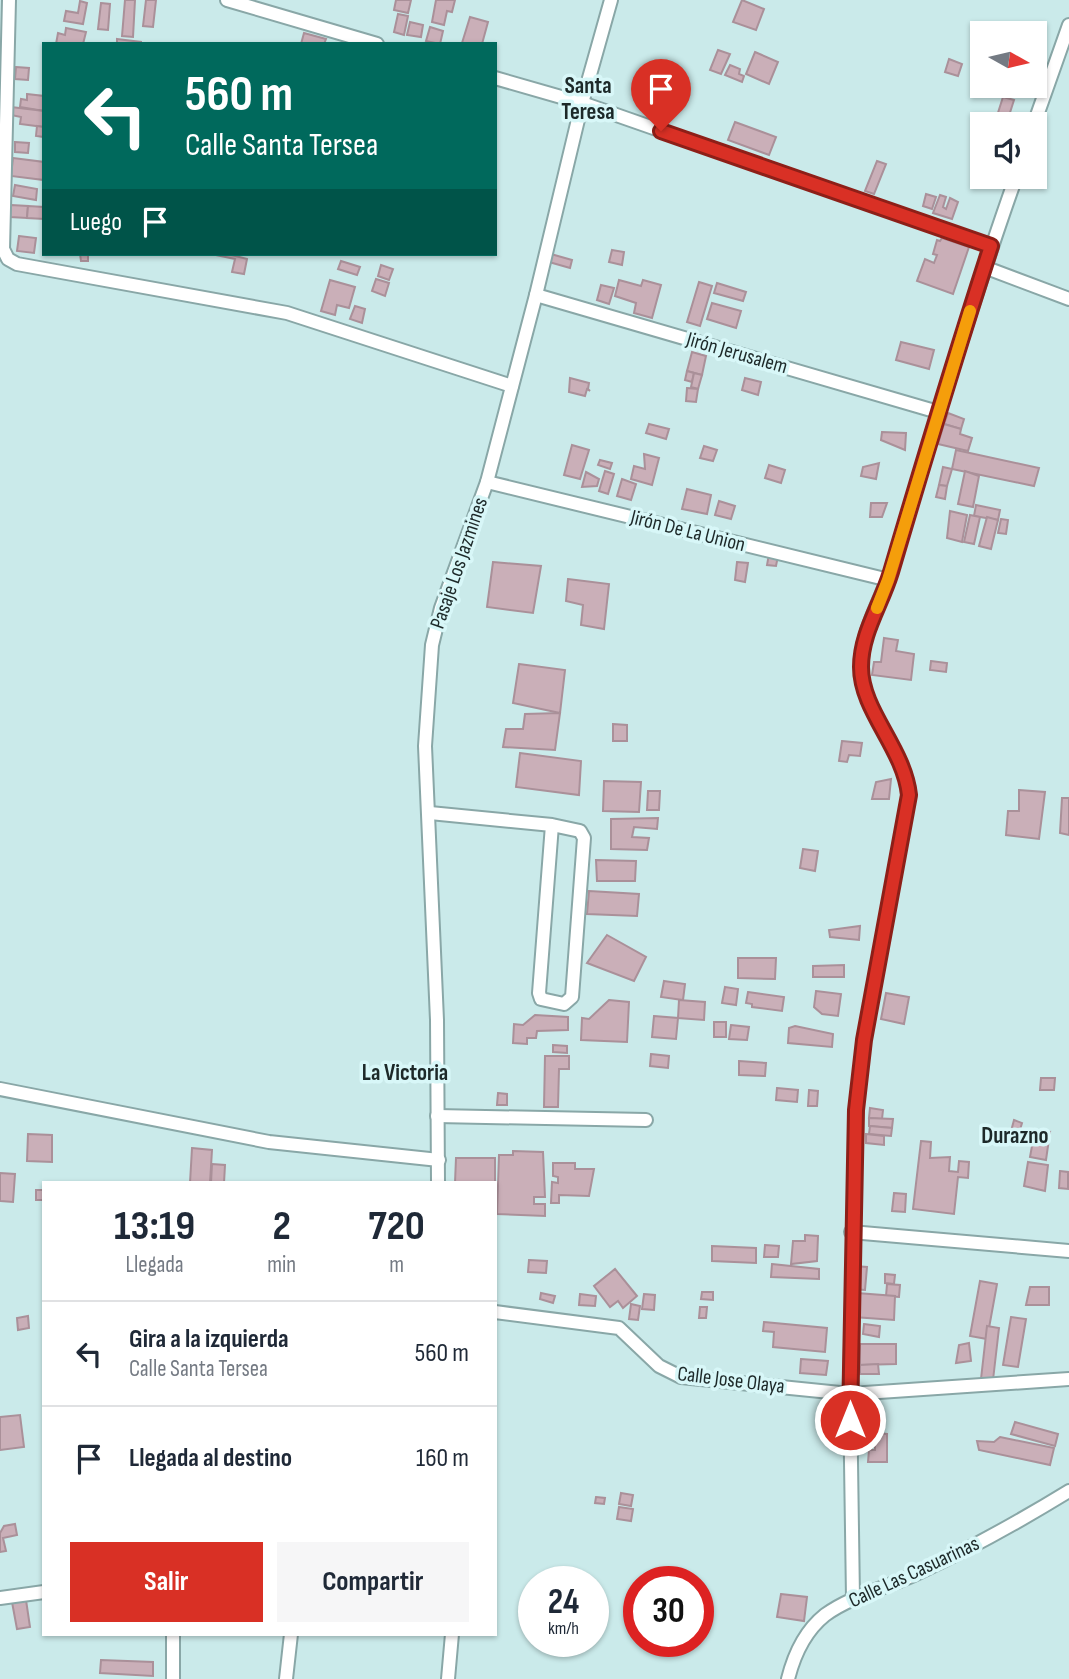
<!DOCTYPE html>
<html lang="es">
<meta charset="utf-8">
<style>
body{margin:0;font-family:"Sofia Sans Condensed",sans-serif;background:#f6f6f7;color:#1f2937;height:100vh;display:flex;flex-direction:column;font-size:26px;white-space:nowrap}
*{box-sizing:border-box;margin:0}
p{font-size:23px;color:#747a83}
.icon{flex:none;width:38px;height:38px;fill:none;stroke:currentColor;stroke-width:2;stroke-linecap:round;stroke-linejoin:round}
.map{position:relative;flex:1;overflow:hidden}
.drawer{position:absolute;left:42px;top:1181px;width:455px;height:455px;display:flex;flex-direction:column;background:#fff;border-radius:0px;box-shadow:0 2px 5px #0004}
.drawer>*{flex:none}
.hud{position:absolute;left:42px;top:42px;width:455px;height:214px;border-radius:0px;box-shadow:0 2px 5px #0004;background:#00695c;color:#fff;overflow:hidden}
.needle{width:46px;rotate:98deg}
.controls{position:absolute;left:970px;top:21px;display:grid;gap:14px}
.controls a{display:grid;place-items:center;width:77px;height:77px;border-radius:0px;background:#fff;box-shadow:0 2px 5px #0004;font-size:35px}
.speed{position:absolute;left:518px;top:1566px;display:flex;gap:14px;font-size:35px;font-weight:700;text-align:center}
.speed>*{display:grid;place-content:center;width:91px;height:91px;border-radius:50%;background:#fff;box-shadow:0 2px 5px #0004;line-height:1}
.speed small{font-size:18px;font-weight:400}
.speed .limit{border:10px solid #d22;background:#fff;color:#111}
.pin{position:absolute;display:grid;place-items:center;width:60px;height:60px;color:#fff;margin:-72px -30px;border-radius:50% 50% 50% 0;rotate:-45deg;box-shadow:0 0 7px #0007}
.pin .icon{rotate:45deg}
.me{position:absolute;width:77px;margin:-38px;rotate:0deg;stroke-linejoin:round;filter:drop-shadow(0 0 5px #0008)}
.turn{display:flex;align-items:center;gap:24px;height:147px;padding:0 28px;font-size:32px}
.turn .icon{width:91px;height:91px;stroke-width:2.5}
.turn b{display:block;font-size:49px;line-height:60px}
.then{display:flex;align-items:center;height:66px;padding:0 28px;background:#0003;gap:14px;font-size:26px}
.eta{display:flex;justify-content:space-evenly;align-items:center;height:119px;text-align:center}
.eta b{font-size:42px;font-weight:700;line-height:49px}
.action{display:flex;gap:14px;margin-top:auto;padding:14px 28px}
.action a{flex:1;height:80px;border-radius:0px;background:#d93025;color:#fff;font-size:28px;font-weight:700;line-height:80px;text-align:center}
.action a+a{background:#f6f6f7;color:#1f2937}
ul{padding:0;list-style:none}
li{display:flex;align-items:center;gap:21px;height:105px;padding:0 28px;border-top:2px solid #e0e1e3}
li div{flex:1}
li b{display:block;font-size:26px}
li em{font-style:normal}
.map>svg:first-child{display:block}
.building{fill:#caafb8;stroke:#aa9099;stroke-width:2}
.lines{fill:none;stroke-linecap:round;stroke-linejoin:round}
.minor-casing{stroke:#89a7a7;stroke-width:16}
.minor{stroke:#fff;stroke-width:12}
.route-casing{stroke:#8d1f18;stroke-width:18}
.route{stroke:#d93025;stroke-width:12}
.slow{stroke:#f59e0b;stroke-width:12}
.labels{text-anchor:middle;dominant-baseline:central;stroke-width:7;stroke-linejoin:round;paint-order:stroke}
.street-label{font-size:21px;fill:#1d2929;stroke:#d8f7f8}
.neighbourhood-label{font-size:23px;font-weight:bold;fill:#1d2929;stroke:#d8f7f8}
</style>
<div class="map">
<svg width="1069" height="1679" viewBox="0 0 1069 1679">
<rect width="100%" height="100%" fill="#caeaea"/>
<g class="building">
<path d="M 125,0 L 135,0 L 133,37 L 122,36 Z"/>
<path d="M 146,0 L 156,0 L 153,27 L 143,26 Z"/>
<path d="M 396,0 L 411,0 L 408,13 L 394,10 Z"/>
<path d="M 436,0 L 455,0 L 452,12 L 447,11 L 444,25 L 432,22 Z"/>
<path d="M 742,0 L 764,9 L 756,30 L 733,22 Z"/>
<path d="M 80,1 L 87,3 L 83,24 L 64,21 L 66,11 L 78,13 Z"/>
<path d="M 101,3 L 110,4 L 108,30 L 98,29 Z"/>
<path d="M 398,14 L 408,16 L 404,35 L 394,32 Z"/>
<path d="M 470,17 L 488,22 L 482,44 L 462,43 Z"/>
<path d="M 410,22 L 423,25 L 421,37 L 407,35 Z"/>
<path d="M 430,27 L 443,31 L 440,44 L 426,41 Z"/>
<path d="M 66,28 L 86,32 L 83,44 L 56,44 L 58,33 L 65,35 Z"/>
<path d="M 304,33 L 326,39 L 324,44 L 301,44 Z"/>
<path d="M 117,39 L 141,42 L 141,44 L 117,44 Z"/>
<path d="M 718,50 L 730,54 L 721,74 L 710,70 Z"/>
<path d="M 755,52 L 778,62 L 769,84 L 746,74 Z"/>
<path d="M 949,59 L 962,64 L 958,76 L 945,72 Z"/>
<path d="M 730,65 L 740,69 L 739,74 L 744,76 L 742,82 L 725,75 Z"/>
<path d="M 16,67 L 29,68 L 28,80 L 15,79 Z"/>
<path d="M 27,94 L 44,96 L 44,111 L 20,107 L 21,99 L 27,100 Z"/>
<path d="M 1003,97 L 1014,100 L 1007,122 L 996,119 Z"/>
<path d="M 11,107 L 44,111 L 44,127 L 20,124 L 21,117 L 11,115 Z"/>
<path d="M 735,122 L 776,137 L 769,155 L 728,140 Z"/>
<path d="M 37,126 L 44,127 L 44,137 L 36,136 Z"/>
<path d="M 15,142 L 29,143 L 28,153 L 15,152 Z"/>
<path d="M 13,158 L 44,162 L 44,180 L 11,176 Z"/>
<path d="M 877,161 L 886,164 L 874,194 L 865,191 Z"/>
<path d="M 15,185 L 37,189 L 36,200 L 13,196 Z"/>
<path d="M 926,194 L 936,197 L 932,209 L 923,206 Z"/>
<path d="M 940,195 L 946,197 L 943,207 L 946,209 L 950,198 L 958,202 L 952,219 L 933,213 Z"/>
<path d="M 11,205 L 28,206 L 27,218 L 10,217 Z"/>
<path d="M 28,206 L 44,207 L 44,219 L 27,218 Z"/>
<path d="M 19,236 L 36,238 L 34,253 L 17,251 Z"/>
<path d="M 942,238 L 969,247 L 953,294 L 917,281 L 925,259 L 934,263 L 937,255 L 933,254 L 937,240 L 940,241 Z"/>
<path d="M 612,250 L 624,252 L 622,265 L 609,262 Z"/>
<path d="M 80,254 L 88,254 L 88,261 L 81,261 Z"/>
<path d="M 211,254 L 228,254 L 247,259 L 244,274 L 232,272 L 235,259 Z"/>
<path d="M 551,254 L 572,260 L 570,268 L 549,262 Z"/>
<path d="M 341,261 L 360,267 L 357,275 L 338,269 Z"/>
<path d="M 381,265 L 393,269 L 389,280 L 378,276 Z"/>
<path d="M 376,279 L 389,283 L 385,296 L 372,291 Z"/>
<path d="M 330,280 L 355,287 L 349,308 L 337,305 L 335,315 L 321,311 Z"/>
<path d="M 619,280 L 641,286 L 643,280 L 661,285 L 652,318 L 634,313 L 636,303 L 615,296 Z"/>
<path d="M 699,282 L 712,286 L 700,326 L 687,322 Z"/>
<path d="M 717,283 L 746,292 L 743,301 L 714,293 Z"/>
<path d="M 601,285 L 614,288 L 609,304 L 597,300 Z"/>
<path d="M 712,303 L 741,311 L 736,328 L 707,319 Z"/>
<path d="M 355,306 L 365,309 L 362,323 L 350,319 Z"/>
<path d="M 901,342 L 934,350 L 929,369 L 896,360 Z"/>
<path d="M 692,352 L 706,356 L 702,375 L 687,371 Z"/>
<path d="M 687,371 L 694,373 L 692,382 L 685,380 Z"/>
<path d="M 694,373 L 702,375 L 698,389 L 691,387 Z"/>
<path d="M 570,378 L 589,383 L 588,389 L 590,391 L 587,389 L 585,396 L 569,392 Z"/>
<path d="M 745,378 L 761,382 L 758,395 L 742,390 Z"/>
<path d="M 687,388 L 698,389 L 696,402 L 686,401 Z"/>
<path d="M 948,413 L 964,419 L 961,429 L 944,424 Z"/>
<path d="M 649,424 L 669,429 L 666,439 L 646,433 Z"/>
<path d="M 944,424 L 961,429 L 960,434 L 972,438 L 968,451 L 938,444 Z"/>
<path d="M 882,432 L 906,433 L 905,450 L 881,440 Z"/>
<path d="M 572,445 L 589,450 L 580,479 L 564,475 Z"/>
<path d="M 704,446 L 717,450 L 713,461 L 700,458 Z"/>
<path d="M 956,450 L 1039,468 L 1034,486 L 952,469 Z"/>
<path d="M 644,454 L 659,458 L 652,485 L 631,479 L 634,466 L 645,469 Z"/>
<path d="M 600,460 L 612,463 L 610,469 L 598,465 Z"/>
<path d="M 879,463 L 876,479 L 861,476 L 863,467 Z"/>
<path d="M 769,465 L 785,470 L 781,483 L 765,478 Z"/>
<path d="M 943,467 L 952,469 L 947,486 L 939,485 Z"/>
<path d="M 605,471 L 614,474 L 608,494 L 599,491 Z"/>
<path d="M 965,471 L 979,476 L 973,507 L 958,504 Z"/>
<path d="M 586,472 L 599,479 L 597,486 L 582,487 Z"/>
<path d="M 622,479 L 636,484 L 631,500 L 617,496 Z"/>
<path d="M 939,485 L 947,486 L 945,499 L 936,497 Z"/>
<path d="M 687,489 L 711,495 L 707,514 L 682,509 Z"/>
<path d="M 719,501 L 735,506 L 731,519 L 715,515 Z"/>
<path d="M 871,503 L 887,503 L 882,517 L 870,517 Z"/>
<path d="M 976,505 L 1000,510 L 998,520 L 974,516 Z"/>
<path d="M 950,511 L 967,515 L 962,542 L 947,538 Z"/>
<path d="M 970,515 L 980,517 L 974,544 L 964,542 Z"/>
<path d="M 987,517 L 998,520 L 991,549 L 979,546 Z"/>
<path d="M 1001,519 L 1008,520 L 1006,534 L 998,533 Z"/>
<path d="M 769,554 L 778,556 L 776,566 L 767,565 Z"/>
<path d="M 493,562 L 541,566 L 533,613 L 487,607 Z"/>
<path d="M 737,562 L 748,563 L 745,582 L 735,580 Z"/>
<path d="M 568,579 L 609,584 L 604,629 L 581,625 L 583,605 L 566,601 Z"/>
<path d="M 884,638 L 898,640 L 896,651 L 914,654 L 911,680 L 872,675 L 874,662 L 881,662 Z"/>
<path d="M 931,661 L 947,663 L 946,672 L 930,670 Z"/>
<path d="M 519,664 L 565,670 L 560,713 L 513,703 Z"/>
<path d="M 560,713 L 555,750 L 503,747 L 506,729 L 523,729 L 525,714 Z"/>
<path d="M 613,724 L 627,725 L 627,741 L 613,741 Z"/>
<path d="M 842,741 L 862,743 L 860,756 L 849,755 L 847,762 L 839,761 Z"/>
<path d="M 520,753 L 581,761 L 579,795 L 516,787 Z"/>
<path d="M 891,779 L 889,799 L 872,799 L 876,782 Z"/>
<path d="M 604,781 L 641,782 L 639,812 L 603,811 Z"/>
<path d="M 1019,790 L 1045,792 L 1039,839 L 1006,835 L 1008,811 L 1019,811 Z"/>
<path d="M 648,791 L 660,791 L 659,810 L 647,810 Z"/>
<path d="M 1062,798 L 1069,798 L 1069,835 L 1060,833 Z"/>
<path d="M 658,818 L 657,829 L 634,827 L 632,837 L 649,838 L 647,850 L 611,849 L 611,819 Z"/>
<path d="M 803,849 L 818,851 L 815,871 L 800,868 Z"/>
<path d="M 596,860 L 636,861 L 635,881 L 597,881 Z"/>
<path d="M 589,891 L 639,894 L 637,916 L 587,914 Z"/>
<path d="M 860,926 L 859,940 L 830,937 L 829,930 Z"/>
<path d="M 607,935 L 646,957 L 634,981 L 587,963 Z"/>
<path d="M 738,958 L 776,958 L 775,979 L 738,978 Z"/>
<path d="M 844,965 L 844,977 L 813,977 L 813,966 Z"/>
<path d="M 664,981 L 685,984 L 683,1000 L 661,997 Z"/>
<path d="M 725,987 L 738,989 L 736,1005 L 722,1003 Z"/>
<path d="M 816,991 L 841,994 L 838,1016 L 822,1014 L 814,1007 Z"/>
<path d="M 748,992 L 784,997 L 782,1011 L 752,1007 L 752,1004 L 746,1003 Z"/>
<path d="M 886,993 L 909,997 L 904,1024 L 881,1019 Z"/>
<path d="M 609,1000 L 629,1002 L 627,1042 L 581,1040 L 582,1018 L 589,1019 Z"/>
<path d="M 679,1000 L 705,1002 L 704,1020 L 678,1018 Z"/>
<path d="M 535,1015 L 568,1017 L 568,1030 L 537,1031 L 536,1038 L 527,1038 L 527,1044 L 513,1043 L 514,1024 L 523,1025 Z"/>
<path d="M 654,1016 L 678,1018 L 676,1039 L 652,1037 Z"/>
<rect x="714" y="1022" width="12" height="15"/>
<path d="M 731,1025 L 749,1027 L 747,1040 L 729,1039 Z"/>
<path d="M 795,1026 L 833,1034 L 832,1047 L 788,1043 L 789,1028 Z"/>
<path d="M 553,1045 L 567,1046 L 567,1053 L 553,1052 Z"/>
<path d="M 651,1054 L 669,1056 L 668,1068 L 650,1066 Z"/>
<path d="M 545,1056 L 569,1056 L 569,1069 L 559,1069 L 558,1107 L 544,1107 Z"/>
<path d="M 739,1061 L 766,1063 L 765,1076 L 739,1075 Z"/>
<path d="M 1041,1078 L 1055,1078 L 1054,1090 L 1040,1090 Z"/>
<path d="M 777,1088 L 798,1090 L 797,1102 L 776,1100 Z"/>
<path d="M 809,1090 L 818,1091 L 817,1106 L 808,1106 Z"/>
<path d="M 498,1093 L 507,1094 L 507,1105 L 497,1105 Z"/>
<path d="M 870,1108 L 883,1110 L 882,1119 L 869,1118 Z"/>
<path d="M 869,1118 L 893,1119 L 892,1128 L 869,1126 Z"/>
<path d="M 1014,1120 L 1022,1123 L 1019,1133 L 1010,1135 Z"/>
<path d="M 870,1126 L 892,1128 L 891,1136 L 869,1134 Z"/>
<path d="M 1050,1132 L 1046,1160 L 1030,1157 L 1034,1135 Z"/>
<path d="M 28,1134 L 52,1135 L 52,1162 L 27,1161 Z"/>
<path d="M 866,1134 L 884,1136 L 884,1145 L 866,1143 Z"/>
<path d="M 921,1141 L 931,1142 L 930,1158 L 950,1157 L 949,1171 L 958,1172 L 959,1161 L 969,1162 L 968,1178 L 958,1177 L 954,1214 L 913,1209 Z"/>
<path d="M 192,1148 L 212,1150 L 210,1183 L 190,1183 Z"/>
<path d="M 513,1151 L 543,1152 L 545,1197 L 534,1197 L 534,1204 L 545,1204 L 545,1216 L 497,1214 L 499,1155 L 513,1155 Z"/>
<path d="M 456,1158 L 495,1158 L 495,1183 L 455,1183 Z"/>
<path d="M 1028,1162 L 1048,1165 L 1045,1191 L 1024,1186 Z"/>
<path d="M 553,1163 L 575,1163 L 575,1169 L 594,1169 L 589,1196 L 559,1195 L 559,1203 L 551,1203 L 552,1182 L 558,1183 L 558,1177 L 553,1176 Z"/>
<path d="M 212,1164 L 225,1165 L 224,1183 L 211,1183 Z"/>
<path d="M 1060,1171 L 1068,1172 L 1068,1189 L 1059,1188 Z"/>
<path d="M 0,1173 L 15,1174 L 13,1202 L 0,1201 Z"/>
<rect x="36" y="1190" width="8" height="10"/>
<path d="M 894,1193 L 906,1194 L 905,1212 L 892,1211 Z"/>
<path d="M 805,1235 L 818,1236 L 817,1261 L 791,1264 L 793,1241 L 805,1241 Z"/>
<path d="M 765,1245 L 779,1246 L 778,1257 L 764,1257 Z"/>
<path d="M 712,1246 L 756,1248 L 756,1263 L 712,1261 Z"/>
<path d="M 529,1260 L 547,1261 L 546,1273 L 528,1272 Z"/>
<path d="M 772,1264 L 819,1269 L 819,1279 L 771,1277 Z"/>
<path d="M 854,1266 L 867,1267 L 865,1290 L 853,1289 Z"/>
<path d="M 615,1269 L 637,1296 L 623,1308 L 618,1301 L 610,1307 L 594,1286 Z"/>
<path d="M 885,1274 L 895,1275 L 894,1284 L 885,1283 Z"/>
<path d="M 980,1281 L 997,1284 L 987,1339 L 970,1336 Z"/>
<path d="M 887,1284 L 900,1285 L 899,1297 L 886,1296 Z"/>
<path d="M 1030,1287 L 1049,1287 L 1049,1305 L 1026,1305 Z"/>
<path d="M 702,1292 L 713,1292 L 713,1300 L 701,1299 Z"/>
<path d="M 541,1293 L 555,1296 L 553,1303 L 540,1299 Z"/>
<path d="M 857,1293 L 895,1296 L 894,1320 L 854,1317 Z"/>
<path d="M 580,1294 L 596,1296 L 595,1306 L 579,1305 Z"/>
<path d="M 644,1294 L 655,1295 L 654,1310 L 642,1309 Z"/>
<path d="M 631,1304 L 640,1306 L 638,1320 L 629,1319 Z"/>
<path d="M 700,1307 L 707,1307 L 706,1318 L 699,1318 Z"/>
<path d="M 28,1316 L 29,1328 L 18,1330 L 17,1318 Z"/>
<path d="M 1011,1317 L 1026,1319 L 1018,1367 L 1003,1365 Z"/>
<path d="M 764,1322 L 827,1328 L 825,1352 L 773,1347 L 774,1332 L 763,1331 Z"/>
<path d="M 864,1324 L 880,1326 L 879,1337 L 863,1334 Z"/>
<path d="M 987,1326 L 999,1328 L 993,1380 L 981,1379 Z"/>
<path d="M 969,1343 L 971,1361 L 956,1363 L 959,1345 Z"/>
<path d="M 860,1344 L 896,1344 L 896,1364 L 860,1365 Z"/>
<path d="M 801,1359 L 828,1361 L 826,1375 L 800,1373 Z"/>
<path d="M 878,1364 L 879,1374 L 860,1374 L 860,1365 Z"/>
<path d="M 861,1398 L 878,1399 L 877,1411 L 861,1411 Z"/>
<path d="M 861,1411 L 877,1411 L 877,1424 L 860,1424 Z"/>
<path d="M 20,1415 L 24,1447 L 0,1450 L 0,1417 Z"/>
<path d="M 1015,1422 L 1058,1434 L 1055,1446 L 1011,1434 Z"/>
<path d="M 875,1433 L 887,1434 L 887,1462 L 868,1462 L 869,1450 L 875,1450 Z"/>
<path d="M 1000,1437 L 1054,1448 L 1050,1465 L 979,1450 L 977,1441 L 994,1442 Z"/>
<path d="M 621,1493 L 633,1495 L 631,1506 L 619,1504 Z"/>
<path d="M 596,1497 L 605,1498 L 604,1504 L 595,1503 Z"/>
<path d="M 619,1507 L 633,1509 L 631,1521 L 617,1519 Z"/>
<path d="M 15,1524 L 17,1535 L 3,1538 L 6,1551 L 0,1552 L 0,1533 L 4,1526 Z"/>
<path d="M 781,1594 L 807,1597 L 804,1621 L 777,1617 Z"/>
<path d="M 26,1600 L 30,1627 L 17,1629 L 12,1602 Z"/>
<path d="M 101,1660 L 153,1662 L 153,1676 L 100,1673 Z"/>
</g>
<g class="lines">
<g class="minor-casing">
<g id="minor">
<path d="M 9,0 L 3,249 L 8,259 L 17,264 L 287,313 L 512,386"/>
<path d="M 227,0 L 377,44"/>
<path d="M 495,78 L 582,103 L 991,246"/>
<path d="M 1034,124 L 1069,25"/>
<path d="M 984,267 L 1069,299"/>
<path d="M 536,295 L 938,412"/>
<path d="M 487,482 L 889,580"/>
<path d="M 430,813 L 552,825 L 580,831 L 584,838 L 572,997 L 564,1004 L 541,999 L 539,993 L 552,825"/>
<path d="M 0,1089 L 269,1142 L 439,1160"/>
<path d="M 437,1116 L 646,1120"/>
<path d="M 438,1183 L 437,1020 L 425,746 L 432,645 L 441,608 L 487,482 L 536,295 L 582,103 L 611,0"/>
<path d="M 851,1232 L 1069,1251"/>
<path d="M 495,1312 L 619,1328 L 659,1366 L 681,1377 L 850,1394 L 1069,1379"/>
<path d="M 0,1598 L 44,1592"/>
<path d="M 853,1598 L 850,1394 L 856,1110 L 864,1040 L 909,795 C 904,748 861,711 861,668 C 860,631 883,597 894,562 C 932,433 971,304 1016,177"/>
<path d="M 173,1634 L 173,1679"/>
<path d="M 286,1679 L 291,1634"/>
<path d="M 448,1679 L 452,1634"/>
<path d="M 788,1679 C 794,1655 805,1631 825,1615 C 853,1595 887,1588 918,1573 C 970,1549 1020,1521 1069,1491"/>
</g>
</g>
<use href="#minor" class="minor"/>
</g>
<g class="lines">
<g class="route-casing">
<path id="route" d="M 661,131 L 991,246 C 956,354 923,463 891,572 C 881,605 861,633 861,667 C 861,711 904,748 909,795 L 864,1040 L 856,1110 L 850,1420"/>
</g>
<use href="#route" class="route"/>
<path class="slow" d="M 877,608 L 888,580 L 970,311"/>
</g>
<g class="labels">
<g class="street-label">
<text transform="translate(737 353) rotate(16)">Jirón Jerusalem</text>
<text transform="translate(688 531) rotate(14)">Jirón De La Union</text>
<text transform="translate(459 563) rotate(-71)">Pasaje Los Jazmines</text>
<text transform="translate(731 1380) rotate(7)">Calle Jose Olaya</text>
<text transform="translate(914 1572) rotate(-25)">Calle Las Casuarinas</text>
</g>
<g class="neighbourhood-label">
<text x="588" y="86">Santa<tspan x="588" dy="26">Teresa</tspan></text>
<text x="405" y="1073">La Victoria</text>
<text x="1015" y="1136">Durazno</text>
</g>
</g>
</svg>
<div class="controls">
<a><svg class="needle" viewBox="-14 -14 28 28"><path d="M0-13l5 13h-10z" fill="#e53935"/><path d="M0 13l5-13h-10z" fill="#747a83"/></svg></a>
<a><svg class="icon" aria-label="sound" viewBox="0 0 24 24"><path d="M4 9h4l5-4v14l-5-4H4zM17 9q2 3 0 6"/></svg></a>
</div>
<div class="speed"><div>24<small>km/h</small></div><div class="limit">30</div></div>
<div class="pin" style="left:661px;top:131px;background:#d93025"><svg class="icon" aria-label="arrive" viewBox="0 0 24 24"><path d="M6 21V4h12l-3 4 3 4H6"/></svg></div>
<svg class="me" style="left:850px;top:1420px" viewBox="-20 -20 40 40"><circle r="17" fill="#d93025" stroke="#fff" stroke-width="3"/><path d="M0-11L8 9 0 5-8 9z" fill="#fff"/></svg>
<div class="hud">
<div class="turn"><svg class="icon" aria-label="left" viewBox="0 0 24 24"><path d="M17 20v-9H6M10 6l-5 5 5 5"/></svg><div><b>560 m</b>Calle Santa Tersea</div></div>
<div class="then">Luego<svg class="icon" aria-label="arrive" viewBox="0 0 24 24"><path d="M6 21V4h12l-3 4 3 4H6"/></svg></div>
</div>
<section class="drawer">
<div class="eta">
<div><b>13:19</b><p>Llegada</p></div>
<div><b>2</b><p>min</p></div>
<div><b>720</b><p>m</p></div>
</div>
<ul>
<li><svg class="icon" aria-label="left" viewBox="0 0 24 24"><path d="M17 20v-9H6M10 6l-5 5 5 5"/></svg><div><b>Gira a la izquierda</b><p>Calle Santa Tersea</p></div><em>560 m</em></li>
<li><svg class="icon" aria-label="arrive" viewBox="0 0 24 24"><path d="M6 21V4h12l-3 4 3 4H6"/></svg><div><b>Llegada al destino</b></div><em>160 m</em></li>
</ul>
<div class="action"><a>Salir</a><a>Compartir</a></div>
</section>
</div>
